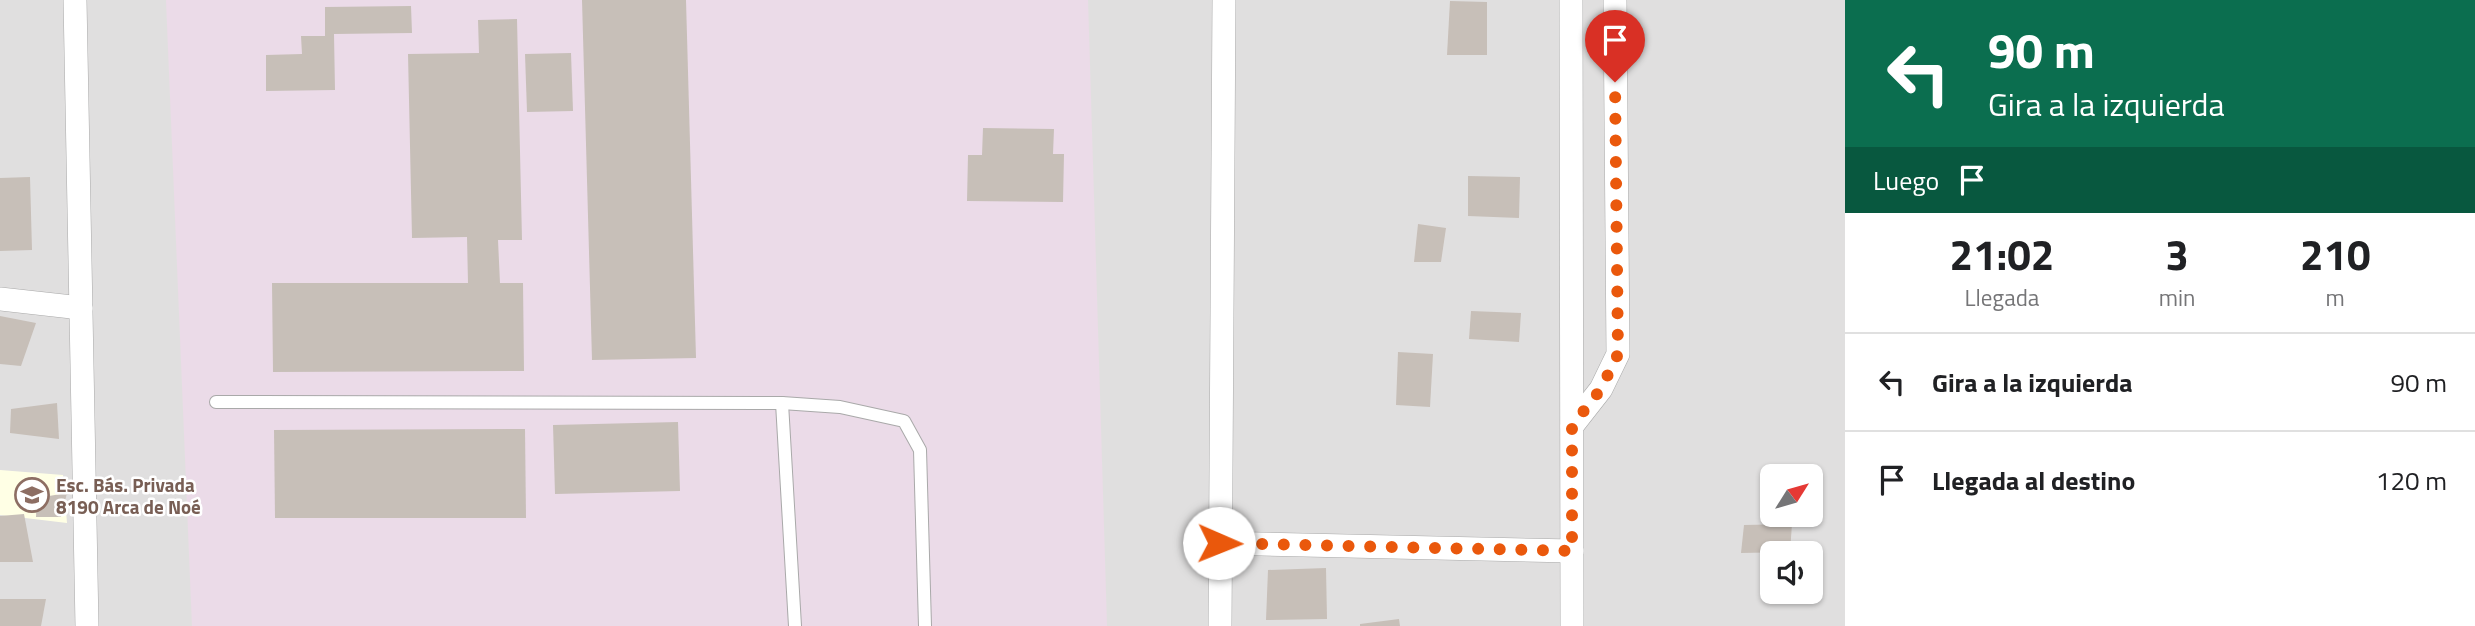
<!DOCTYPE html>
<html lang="es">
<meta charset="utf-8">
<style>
body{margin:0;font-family:"Titillium Web",sans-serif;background:#f6f6f6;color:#202124;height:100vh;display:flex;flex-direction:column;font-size:26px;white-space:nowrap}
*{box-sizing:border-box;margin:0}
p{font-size:23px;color:#757577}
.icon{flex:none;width:38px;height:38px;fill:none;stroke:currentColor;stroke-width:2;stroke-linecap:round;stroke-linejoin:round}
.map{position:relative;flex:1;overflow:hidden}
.details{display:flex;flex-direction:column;background:#fff;width:630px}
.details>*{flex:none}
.hud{background:#0b6e4f;color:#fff;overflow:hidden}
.needle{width:46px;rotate:53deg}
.buttons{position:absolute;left:1760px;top:464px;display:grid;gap:14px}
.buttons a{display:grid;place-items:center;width:63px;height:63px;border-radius:10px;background:#fff;box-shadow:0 2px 5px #0004;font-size:35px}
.pin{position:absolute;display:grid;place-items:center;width:60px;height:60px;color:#fff;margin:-72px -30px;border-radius:50% 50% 50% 0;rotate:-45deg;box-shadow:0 0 7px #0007}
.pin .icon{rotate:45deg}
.me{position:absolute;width:77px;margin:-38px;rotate:91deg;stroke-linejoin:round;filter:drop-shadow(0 0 5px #0008)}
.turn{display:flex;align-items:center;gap:24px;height:147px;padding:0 28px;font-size:32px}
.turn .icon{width:91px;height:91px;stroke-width:2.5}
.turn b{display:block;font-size:49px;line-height:60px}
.then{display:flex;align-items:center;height:66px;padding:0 28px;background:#0003;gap:14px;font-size:26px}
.eta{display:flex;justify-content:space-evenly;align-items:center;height:119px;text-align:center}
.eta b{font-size:42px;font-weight:700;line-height:49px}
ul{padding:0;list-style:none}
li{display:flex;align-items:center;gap:21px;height:98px;padding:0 28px;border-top:2px solid #e0e0e0}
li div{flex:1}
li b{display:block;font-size:26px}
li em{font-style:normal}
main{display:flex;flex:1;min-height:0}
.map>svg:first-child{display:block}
.residential{fill:#e0dfdf;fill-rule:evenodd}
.industrial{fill:#ebdbe8}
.education{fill:#ffffe5}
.building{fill:#c7bfb8}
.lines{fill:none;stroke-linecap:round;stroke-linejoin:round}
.lane-casing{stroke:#a9a9a9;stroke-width:14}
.street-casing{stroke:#a9a9a9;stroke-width:24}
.lane{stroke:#fff;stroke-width:12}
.street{stroke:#fff;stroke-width:23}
.route{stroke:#ea580c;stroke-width:12;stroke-dasharray:0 21.6}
.labels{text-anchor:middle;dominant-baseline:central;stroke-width:5;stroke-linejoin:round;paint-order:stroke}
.education-label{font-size:19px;font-weight:bold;fill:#785e54;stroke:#fff;text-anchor:start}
</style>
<main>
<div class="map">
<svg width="1845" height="626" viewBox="0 0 1845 626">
<rect width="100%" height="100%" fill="#f2efe9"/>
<path class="residential" d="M 0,0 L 1845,0 L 1845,626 L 0,626 ZM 1773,476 L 1811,476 L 1811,514 L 1773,514 ZM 1773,553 L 1811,553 L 1811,592 L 1773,592 Z"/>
<path class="industrial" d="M 166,0 L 1088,0 L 1107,626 L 192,626 Z"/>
<path class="education" d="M 0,470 L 63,475 L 67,523 L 0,515 Z"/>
<g class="building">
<path d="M 582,0 L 686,0 L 696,358 L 592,360 Z"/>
<path d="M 1450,1 L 1487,2 L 1487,55 L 1447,55 Z"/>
<path d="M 411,6 L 412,33 L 334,34 L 335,90 L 266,91 L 266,55 L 302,54 L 301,36 L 325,36 L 325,7 Z"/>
<path d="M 517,19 L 522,240 L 498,240 L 500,283 L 523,283 L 524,371 L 273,372 L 272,283 L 468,283 L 467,237 L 412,238 L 408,54 L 479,53 L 478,20 Z"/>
<path d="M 571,53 L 573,111 L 527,112 L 525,54 Z"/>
<path d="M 983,128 L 1054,129 L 1053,154 L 1064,154 L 1063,202 L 967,201 L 968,155 L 982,155 Z"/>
<path d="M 1468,176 L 1520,177 L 1519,218 L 1468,216 Z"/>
<path d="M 30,177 L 32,250 L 0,251 L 0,178 Z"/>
<path d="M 1418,224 L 1446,228 L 1441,262 L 1414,262 Z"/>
<path d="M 1471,311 L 1521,313 L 1519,342 L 1469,339 Z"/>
<path d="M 0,316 L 36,323 L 21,366 L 0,364 Z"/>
<path d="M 1398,352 L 1433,354 L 1430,407 L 1396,405 Z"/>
<path d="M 57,403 L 59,439 L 10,433 L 11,409 Z"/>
<path d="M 678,422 L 680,491 L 555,494 L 553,425 Z"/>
<path d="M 525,429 L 526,518 L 275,518 L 274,430 Z"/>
<path d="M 67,493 L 61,517 L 36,517 L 37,498 Z"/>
<path d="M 24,514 L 33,562 L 0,562 L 0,516 Z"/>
<path d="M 1792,524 L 1790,552 L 1741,553 L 1744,525 Z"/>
<path d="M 1326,568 L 1327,619 L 1266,620 L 1268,570 Z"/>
<path d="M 0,599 L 46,599 L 41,626 L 0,626 Z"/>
<path d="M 1399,619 L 1400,626 L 1360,626 L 1360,624 Z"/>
</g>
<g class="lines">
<g class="lane-casing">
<g id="lane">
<path d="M 216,402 L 782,403 L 840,407 L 904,421 L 920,450 L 925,626"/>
<path d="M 782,403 L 795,626"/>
</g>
</g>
<g class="street-casing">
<g id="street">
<path d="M 75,0 L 87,626"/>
<path d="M 1571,0 L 1572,626"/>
<path d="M 0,299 L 81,308"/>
<path d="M 1572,426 L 1601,389 L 1618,354 L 1615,0"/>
<path d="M 1219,543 L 1572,551"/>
<path d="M 1220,626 L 1224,0"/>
</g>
</g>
<use href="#lane" class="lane"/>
<use href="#street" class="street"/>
</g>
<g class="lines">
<path class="route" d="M 1219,543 L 1572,551 L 1572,426 L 1601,389 L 1618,354 L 1615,82"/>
</g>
<defs>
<g id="school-ring" transform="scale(1.75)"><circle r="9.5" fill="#fff" stroke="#8d6e63" stroke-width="1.5"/><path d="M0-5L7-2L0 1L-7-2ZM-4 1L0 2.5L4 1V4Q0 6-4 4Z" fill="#8d6e63"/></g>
</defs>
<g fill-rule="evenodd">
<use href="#school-ring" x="32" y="495"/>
</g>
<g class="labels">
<g class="education-label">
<text x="56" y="484">Esc. Bás. Privada<tspan x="56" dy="22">8190 Arca de Noé</tspan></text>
</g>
</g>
</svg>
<div class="buttons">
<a><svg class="needle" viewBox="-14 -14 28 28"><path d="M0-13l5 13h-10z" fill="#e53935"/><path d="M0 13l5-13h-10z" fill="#757577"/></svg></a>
<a><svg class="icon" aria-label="sound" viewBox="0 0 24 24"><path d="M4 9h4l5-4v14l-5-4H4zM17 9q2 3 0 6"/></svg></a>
</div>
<div class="pin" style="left:1615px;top:82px;background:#d93025"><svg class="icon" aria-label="arrive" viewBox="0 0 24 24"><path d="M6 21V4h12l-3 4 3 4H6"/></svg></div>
<svg class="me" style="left:1219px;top:543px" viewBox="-20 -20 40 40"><circle r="19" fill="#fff"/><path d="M0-13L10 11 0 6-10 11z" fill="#ea580c"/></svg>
</div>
<section class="details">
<div class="hud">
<div class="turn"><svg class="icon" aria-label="left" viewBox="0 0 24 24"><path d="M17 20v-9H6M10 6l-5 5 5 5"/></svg><div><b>90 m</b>Gira a la izquierda</div></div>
<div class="then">Luego<svg class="icon" aria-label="arrive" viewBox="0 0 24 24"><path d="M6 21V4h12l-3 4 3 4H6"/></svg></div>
</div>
<div class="eta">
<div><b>21:02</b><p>Llegada</p></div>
<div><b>3</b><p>min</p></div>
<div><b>210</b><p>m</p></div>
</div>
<ul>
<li><svg class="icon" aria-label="left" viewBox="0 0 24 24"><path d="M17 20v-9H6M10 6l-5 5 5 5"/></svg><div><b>Gira a la izquierda</b></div><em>90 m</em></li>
<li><svg class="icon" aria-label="arrive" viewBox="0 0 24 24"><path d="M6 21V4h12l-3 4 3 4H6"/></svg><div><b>Llegada al destino</b></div><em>120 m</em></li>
</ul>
</section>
</main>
